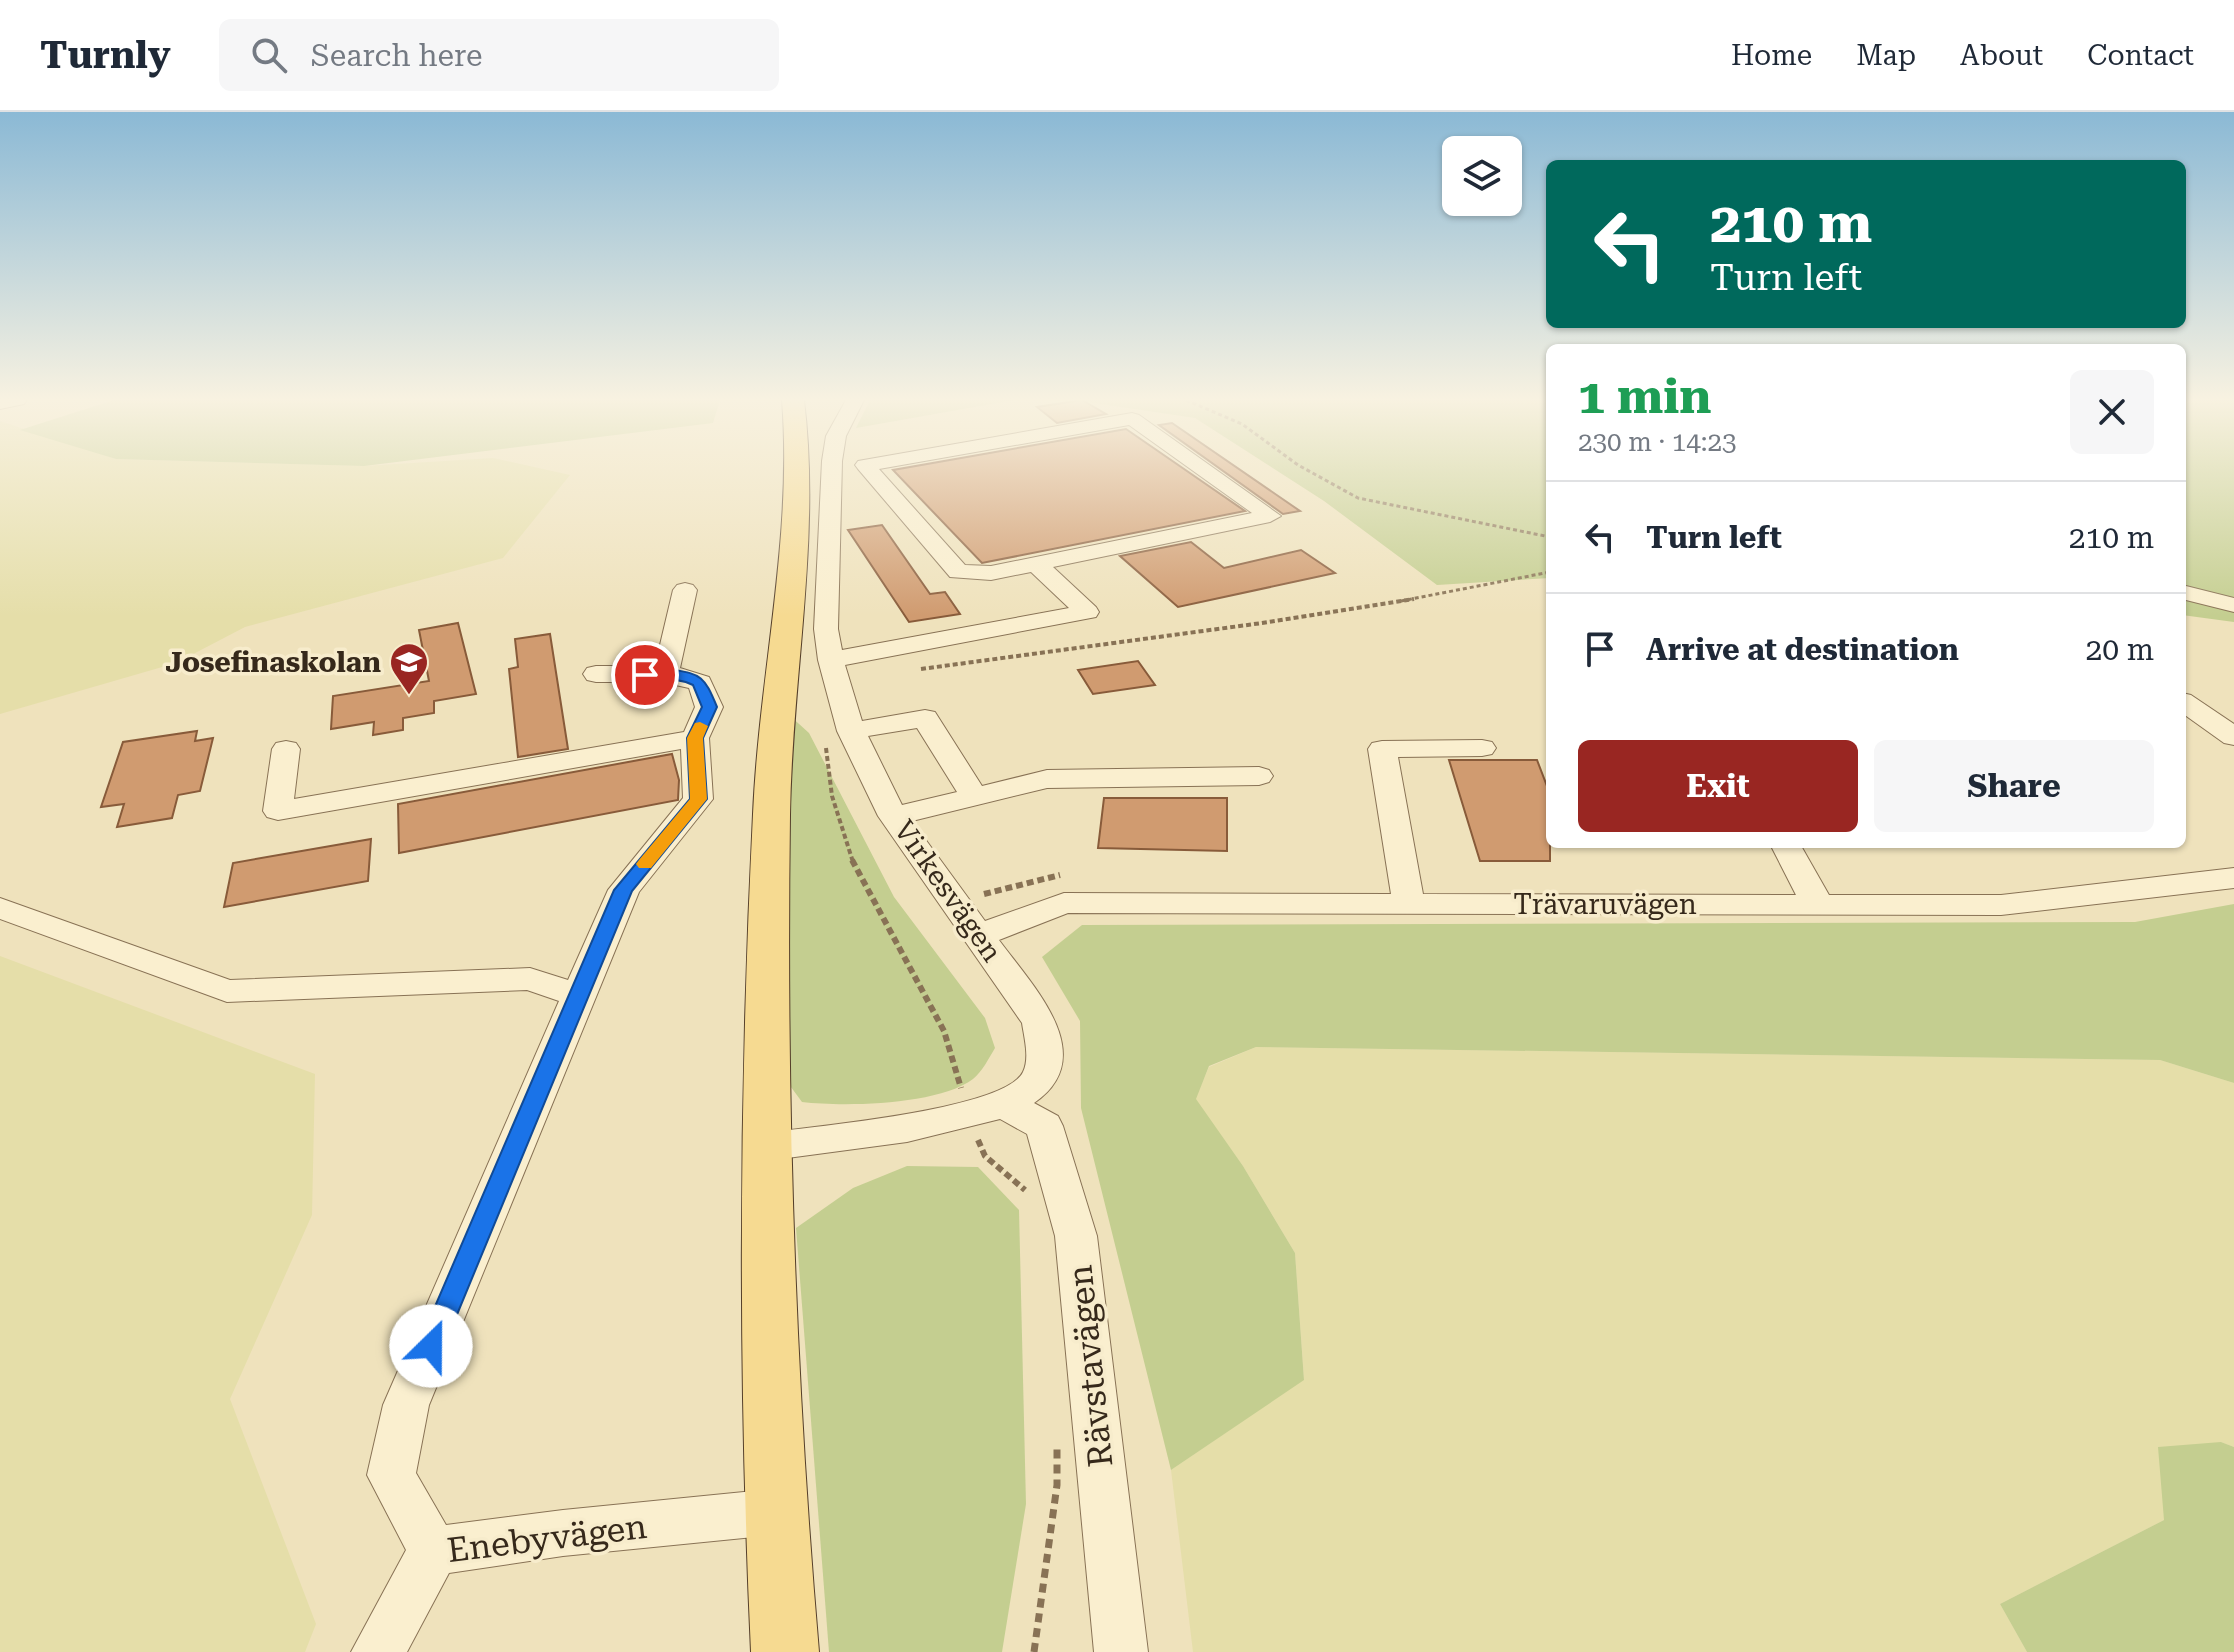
<!DOCTYPE html>
<meta charset="utf-8">
<style>
body{margin:0;font-family:"Roboto Serif",serif;background:#f6f6f7;color:#1f2937;height:100vh;display:flex;flex-direction:column;font-size:30px;white-space:nowrap}
*{box-sizing:border-box;margin:0}
p{font-size:26px;color:#747a83}
.icon{flex:none;width:44px;height:44px;fill:none;stroke:currentColor;stroke-width:2;stroke-linecap:round;stroke-linejoin:round}
.map{position:relative;flex:1;overflow:hidden}
.sheet{position:absolute;left:1546px;top:232px;width:640px;height:504px;display:flex;flex-direction:column;background:#fff;border-radius:12px;box-shadow:0 2px 6px #0004}
.sheet>*{flex:none}
.top-card{position:absolute;left:1546px;top:48px;width:640px;height:168px;border-radius:12px;box-shadow:0 2px 6px #0004;background:#00695c;color:#fff;overflow:hidden}
.tools{position:absolute;left:1442px;top:24px;display:grid;gap:16px}
.tools a{display:grid;place-items:center;width:80px;height:80px;border-radius:12px;background:#fff;box-shadow:0 2px 6px #0004;font-size:40px}
.pin{position:absolute;display:grid;place-items:center;width:68px;height:68px;color:#fff;margin:-34px;border:4px solid #fff;border-radius:50%;box-shadow:0 2px 8px #0007}
.me{position:absolute;width:88px;margin:-44px;rotate:23deg;stroke-linejoin:round;filter:drop-shadow(0 0 6px #0008)}
.turn{display:flex;align-items:center;gap:28px;height:168px;padding:0 32px;font-size:36px}
.turn .icon{width:104px;height:104px;stroke-width:2.5}
.turn b{display:block;font-size:56px;line-height:68px}
.round{display:grid;place-items:center;flex:none;width:84px;height:84px;border-radius:12px;background:#f6f6f7}
.summary{display:flex;align-items:center;justify-content:space-between;height:136px;padding:0 32px}
h1{font-size:48px;font-weight:700;line-height:60px;color:#1e9e55}
.button{display:flex;gap:16px;margin-top:auto;padding:16px 32px}
.button a{flex:1;height:92px;border-radius:12px;background:#992622;color:#fff;font-size:32px;font-weight:700;line-height:92px;text-align:center}
.button a+a{background:#f6f6f7;color:#1f2937}
ul{padding:0;list-style:none}
li{display:flex;align-items:center;gap:24px;height:112px;padding:0 32px;border-top:2px solid #e0e1e3}
li div{flex:1}
li b{display:block;font-size:30px}
li em{font-style:normal}
header{display:flex;align-items:center;gap:48px;box-sizing:border-box;height:112px;padding:0 40px;background:#fff;border-bottom:2px solid #e0e1e3}
header strong{font-size:38px}
nav{display:flex;gap:44px;margin-inline-start:auto;font-size:28px}
.search{width:560px;height:72px;background:#f6f6f7;display:flex;align-items:center;gap:20px;box-sizing:border-box;padding:0 28px;border-radius:12px;color:#747a83;font-size:30px}
.map>svg:first-child{display:block}
.farmland{fill:#e5dea9}
.green{fill:#c4ce90}
.building{fill:#d09b70;stroke:#885b3a;stroke-width:2}
.lines{fill:none;stroke-linecap:round;stroke-linejoin:round}
.minor-casing{stroke:#887255;stroke-width:2}
.major-casing{stroke:#553f2a;stroke-width:2}
.path-far3{stroke:#887255;stroke-width:3;stroke-dasharray:4 3;stroke-linecap:butt}
.path-far2{stroke:#887255;stroke-width:4;stroke-dasharray:5 3;stroke-linecap:butt}
.path-far1{stroke:#887255;stroke-width:6;stroke-dasharray:7 4;stroke-linecap:butt}
.path{stroke:#887255;stroke-width:7;stroke-dasharray:9 6;stroke-linecap:butt}
.minor{fill:#faefcf;fill-rule:evenodd}
.major{fill:#f6da91;fill-rule:evenodd}
.route{fill:#1a73e8;stroke:#114b97;stroke-width:2}
.slow{fill:#f59e0b}
.labels{text-anchor:middle;dominant-baseline:central;stroke-width:7;stroke-linejoin:round;paint-order:stroke}
.poi-label{font-size:28px;font-weight:bold;fill:#36291b;stroke:#f7eccc;text-anchor:end}
.street-label{font-size:28px;fill:#36291b;stroke:#f7eccc}
.near-street-label{font-size:34px;fill:#36291b;stroke:#f7eccc}
</style>
<header>
<strong>Turnly</strong>
<div class="search"><svg class="icon" aria-label="search" viewBox="0 0 24 24"><circle cx="10" cy="10" r="6"/><path d="M15 15l6 6"/></svg>Search here</div>
<nav><a>Home</a><a>Map</a><a>About</a><a>Contact</a></nav>
</header>
<div class="map">
<svg width="2234" height="1540" viewBox="0 0 2234 1540">
<rect width="100%" height="100%" fill="#efe2bc"/>
<g class="farmland">
<path d="M 0,309 L 116,347 L 364,354 L 493,346 L 570,363 L 503,446 L 245,515 L 176,551 L 0,602 Z"/>
<path d="M 0,844 L 315,962 L 312,1103 L 230,1287 L 316,1512 L 305,1540 L 0,1540 Z"/>
<path d="M 1256,935 L 2160,948 L 2234,971 L 2234,1335 L 2221,1330 L 2164,1408 L 2000,1492 L 2027,1540 L 1193,1540 L 1171,1358 L 1304,1267 L 1295,1141 L 1243,1054 L 1195,987 L 1209,955 Z"/>
</g>
<g class="green">
<path d="M 114,288 L 720,288 L 713,311 L 364,354 L 116,347 L 20,318 Z"/>
<path d="M 870,288 L 1014,288 L 856,316 Z"/>
<path d="M 1074,288 L 1550,288 L 1550,466 L 1437,473 L 1324,389 L 1195,306 Z"/>
<path d="M 2182,288 L 2234,288 L 2234,510 L 2182,503 Z"/>
<path d="M 788,602 L 809,621 L 894,785 L 985,906 L 995,936 C 989,946 982,960 973,967 C 938,993 845,995 802,990 L 788,971 Z"/>
<path d="M 2234,792 L 2234,971 L 2160,948 L 1256,935 L 1209,954 L 1196,987 L 1243,1054 L 1295,1141 L 1304,1268 L 1171,1358 L 1081,996 L 1080,909 L 1042,845 L 1082,813 L 2135,810 Z"/>
<path d="M 907,1054 L 978,1055 L 1019,1098 L 1026,1392 L 1002,1540 L 829,1540 L 796,1116 L 853,1076 Z"/>
<path d="M 2221,1330 L 2234,1335 L 2234,1540 L 2027,1540 L 2000,1492 L 2164,1408 L 2158,1335 Z"/>
</g>
<g class="building">
<path d="M 1082,288 L 1106,302 L 1057,311 L 1037,295 Z"/>
<path d="M 1172,311 L 1300,399 L 1283,402 L 1159,313 Z"/>
<path d="M 1126,317 L 1245,399 L 982,451 L 893,358 Z"/>
<path d="M 882,413 L 930,482 L 945,480 L 960,502 L 909,510 L 848,418 Z"/>
<path d="M 1191,430 L 1224,456 L 1301,438 L 1335,461 L 1178,495 L 1120,444 Z"/>
<path d="M 458,511 L 476,582 L 434,589 L 434,601 L 403,606 L 403,618 L 373,623 L 374,610 L 331,617 L 333,584 L 429,569 L 419,518 Z"/>
<path d="M 550,522 L 568,637 L 518,645 L 509,557 L 518,555 L 515,527 Z"/>
<path d="M 1138,549 L 1155,573 L 1093,582 L 1078,558 Z"/>
<path d="M 197,619 L 195,629 L 213,626 L 200,679 L 178,683 L 172,706 L 117,715 L 124,692 L 101,695 L 123,630 Z"/>
<path d="M 672,642 L 679,668 L 678,688 L 399,741 L 398,692 Z"/>
<path d="M 1449,648 L 1537,648 L 1550,682 L 1550,749 L 1480,749 Z"/>
<path d="M 1104,686 L 1227,686 L 1227,739 L 1098,736 Z"/>
<path d="M 371,727 L 368,769 L 224,795 L 233,751 Z"/>
</g>
<g class="lines">
<g class="minor-casing">
<g id="minor">
<path d="M 0,288 L 27,288 L 24,292 L 0,297 Z"/>
<path d="M 846,288 L 864,288 L 846,324 L 842,349 L 838,517 L 842,538 L 1069,496 L 1031,460 L 991,468 L 950,465 L 858,357 L 855,353 L 858,349 L 1132,301 L 1139,303 L 1281,404 L 1270,410 L 1053,455 L 1096,495 L 1099,500 L 1096,505 L 845,553 L 862,609 L 925,598 L 935,600 L 982,674 L 1047,658 L 1259,655 L 1269,658 L 1273,664 L 1269,670 L 1259,673 L 1047,676 L 912,709 L 985,809 L 1064,781 L 1391,782 L 1368,637 L 1372,631 L 1382,629 L 1482,628 L 1492,630 L 1496,636 L 1492,642 L 1482,644 L 1398,645 L 1423,782 L 1796,783 L 1770,732 L 1800,732 L 1829,783 L 2001,783 L 2234,756 L 2234,776 L 2001,803 L 1068,801 L 999,828 C 1031,872 1103,944 1034,991 L 1058,1004 L 1063,1014 L 1097,1124 L 1148,1540 L 1094,1540 L 1055,1124 L 1027,1022 L 1000,1007 L 907,1030 L 765,1049 L 751,1045 L 745,1035 L 751,1025 L 765,1021 C 809,1015 1005,998 1023,960 C 1030,946 1024,925 1022,911 L 878,704 L 837,619 L 818,548 L 814,517 L 822,349 L 826,324 ZM 1129,313 L 1252,401 L 991,454 L 965,453 L 879,357 ZM 917,616 L 957,680 L 902,693 L 868,624 Z"/>
<path d="M 685,471 L 693,473 L 697,478 L 680,556 L 709,565 L 723,595 L 709,626 L 713,687 L 639,780 L 429,1293 L 416,1361 L 446,1413 L 563,1398 L 775,1377 L 793,1384 L 800,1400 L 793,1416 L 775,1423 L 563,1444 L 449,1461 L 407,1540 L 351,1540 L 406,1438 L 367,1363 L 383,1293 L 559,889 L 527,878 L 227,890 L 0,807 L 0,786 L 230,868 L 530,856 L 568,868 L 608,778 L 683,686 L 681,637 L 278,708 L 267,705 L 263,699 L 272,637 L 276,631 L 286,629 L 296,631 L 300,637 L 294,687 L 684,620 L 695,595 L 689,576 L 662,570 L 596,570 L 587,568 L 583,562 L 587,556 L 596,554 L 655,554 L 673,478 L 677,473 Z"/>
<path d="M 2182,473 L 2234,486 L 2234,500 L 2182,487 Z"/>
<path d="M 2182,581 L 2191,583 L 2234,612 L 2234,633 L 2224,631 L 2182,601 Z"/>
</g>
</g>
<g class="major-casing">
<path id="major" d="M 782,288 L 804,288 C 821,426 792,564 790,703 C 786,982 795,1261 819,1540 L 751,1540 C 738,1261 739,981 753,702 C 759,563 793,427 782,288 Z"/>
</g>
<g class="path-far3">
<path d="M 1186,288 L 1242,312 L 1298,353 L 1358,386 L 1550,425"/>
<path d="M 1401,489 L 1550,460"/>
</g>
<g class="path-far2">
<path d="M 921,557 L 1262,511 L 1414,487"/>
<path d="M 826,636 L 832,684 L 853,750"/>
</g>
<g class="path-far1">
<path d="M 852,748 L 944,919 L 961,976"/>
<path d="M 984,782 L 1060,763"/>
<path d="M 978,1028 L 985,1044 L 1025,1078"/>
</g>
<path class="path" d="M 1034,1540 L 1057,1373 L 1057,1337"/>
<use href="#minor" class="minor"/>
<use href="#major" class="major"/>
</g>
<linearGradient id="sky" x2="0" y2="1"><stop stop-color="#8bb9d5"/><stop offset="0.57" stop-color="#f8f2e1"/><stop offset="1" stop-color="#f8f2e1" stop-opacity="0"/></linearGradient>
<rect width="2234" height="504" fill="url(#sky)"/>
<path class="route" d="M 666,556 C 701,563 703,561 717,595 L 703,626 L 707,687 L 632,779 L 444,1234 L 440,1242 L 431,1245 L 422,1242 L 418,1234 L 614,778 L 690,687 L 687,626 L 702,595 L 693,573 C 674,563 649,571 637,563 L 645,559 Z"/>
<path class="slow" d="M 700,610 L 708,614 L 703,626 L 707,687 L 651,756 L 639,756 L 636,752 L 639,748 L 690,687 L 687,626 L 695,611 Z"/>
<defs>
<g id="school-pin" transform="scale(2)"><path d="M0 17L-7.5 6A9.5 9.5 0 1 1 7.5 6Z" fill="#992622" stroke="#f7eccc"/><path d="M0-5L7-2L0 1L-7-2ZM-4 1L0 2.5L4 1V4Q0 6-4 4Z" fill="#fff"/></g>
</defs>
<g fill-rule="evenodd">
<use href="#school-pin" x="409" y="550"/>
</g>
<g class="labels">
<g class="poi-label">
<text x="381" y="550">Josefinaskolan</text>
</g>
<g class="street-label">
<text transform="translate(948 779) rotate(55)">Virkesvägen</text>
<text x="1605" y="792">Trävaruvägen</text>
</g>
<g class="near-street-label">
<text transform="translate(1090 1254) rotate(-96)">Rävstavägen</text>
<text transform="translate(547 1426) rotate(-7)">Enebyvägen</text>
</g>
</g>
</svg>
<div class="tools">
<a><svg class="icon" aria-label="layers" viewBox="0 0 24 24"><path d="M12 4l9 5-9 5-9-5zM3 14l9 5 9-5"/></svg></a>
</div>
<div class="pin" style="left:645px;top:563px;background:#d93025"><svg class="icon" aria-label="arrive" viewBox="0 0 24 24"><path d="M6 21V4h12l-3 4 3 4H6"/></svg></div>
<svg class="me" style="left:431px;top:1234px" viewBox="-20 -20 40 40"><circle r="19" fill="#fff"/><path d="M0-13L10 11 0 6-10 11z" fill="#1a73e8"/></svg>
<div class="top-card">
<div class="turn"><svg class="icon" aria-label="left" viewBox="0 0 24 24"><path d="M17 20v-9H6M10 6l-5 5 5 5"/></svg><div><b>210 m</b>Turn left</div></div>
</div>
<section class="sheet">
<div class="summary"><div><h1>1 min</h1><p>230 m · 14:23</p></div><a class="round"><svg class="icon" aria-label="close" viewBox="0 0 24 24"><path d="M6 6l12 12M18 6L6 18"/></svg></a></div>
<ul>
<li><svg class="icon" aria-label="left" viewBox="0 0 24 24"><path d="M17 20v-9H6M10 6l-5 5 5 5"/></svg><div><b>Turn left</b></div><em>210 m</em></li>
<li><svg class="icon" aria-label="arrive" viewBox="0 0 24 24"><path d="M6 21V4h12l-3 4 3 4H6"/></svg><div><b>Arrive at destination</b></div><em>20 m</em></li>
</ul>
<div class="button"><a>Exit</a><a>Share</a></div>
</section>
</div>
